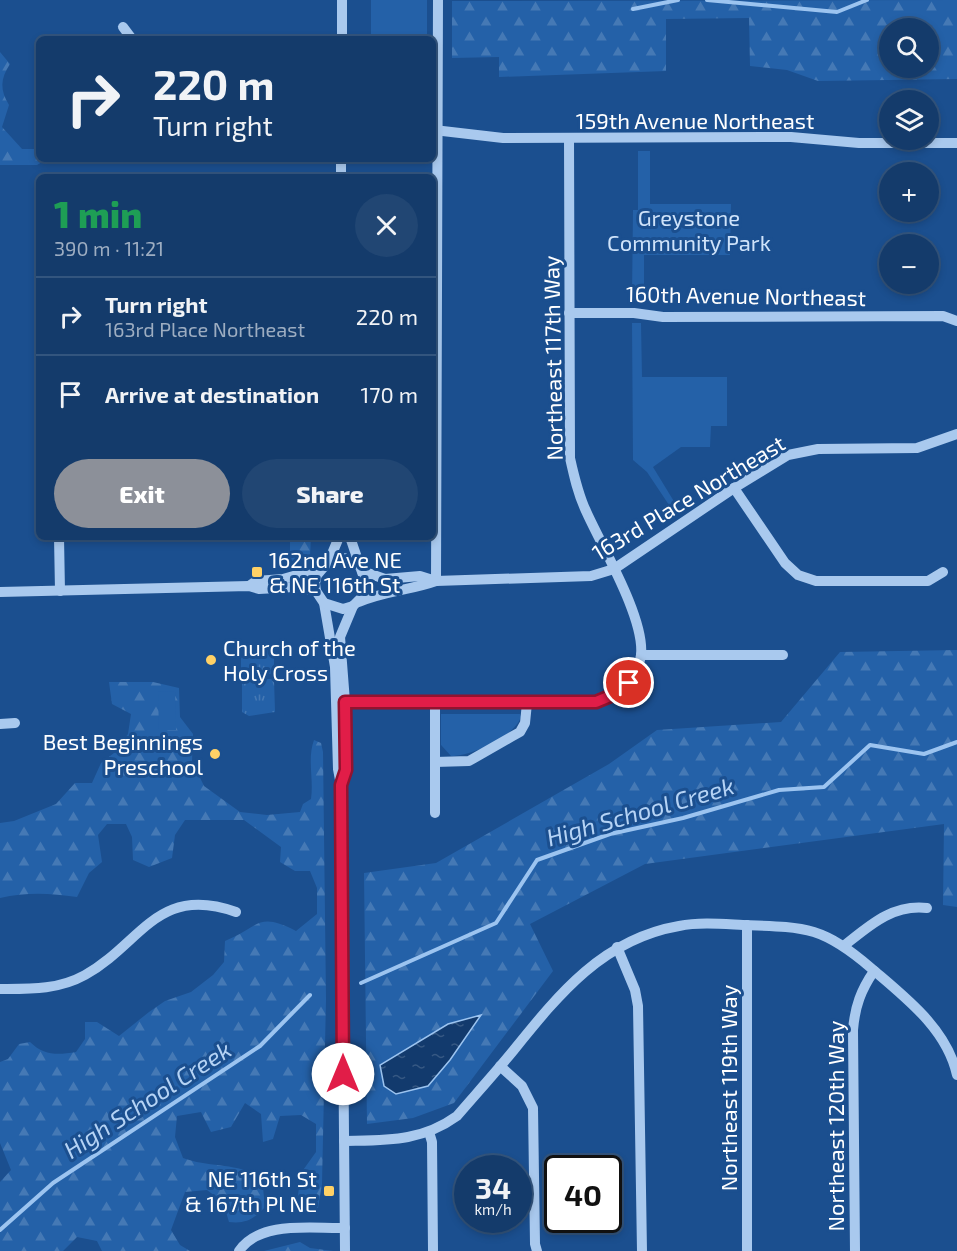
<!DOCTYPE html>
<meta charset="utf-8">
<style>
body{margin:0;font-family:"Exo 2",sans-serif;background:#214673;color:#f1f3f6;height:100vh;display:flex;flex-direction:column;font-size:22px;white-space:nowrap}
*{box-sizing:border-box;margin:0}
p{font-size:20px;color:#9dadc1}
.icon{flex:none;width:33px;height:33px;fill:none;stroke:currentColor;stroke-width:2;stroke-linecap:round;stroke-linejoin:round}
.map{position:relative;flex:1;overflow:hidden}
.panel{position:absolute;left:36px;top:174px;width:400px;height:366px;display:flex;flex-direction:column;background:#143b6b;border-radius:9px;box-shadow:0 3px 9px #0003,0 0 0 2px #33557e}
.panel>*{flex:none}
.banner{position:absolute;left:36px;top:36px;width:400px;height:126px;border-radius:9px;box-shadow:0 3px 9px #0003,0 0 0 2px #33557e;background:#143b6b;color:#f1f3f6;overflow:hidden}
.controls{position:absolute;left:879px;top:18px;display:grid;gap:12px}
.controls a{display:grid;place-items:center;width:60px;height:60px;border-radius:50%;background:#143b6b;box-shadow:0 3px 9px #0003,0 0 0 2px #33557e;font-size:30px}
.speed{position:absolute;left:454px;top:1155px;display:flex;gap:12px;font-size:30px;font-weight:700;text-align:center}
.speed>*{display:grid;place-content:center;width:78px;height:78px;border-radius:50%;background:#143b6b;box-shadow:0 3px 9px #0003,0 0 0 2px #33557e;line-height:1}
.speed small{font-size:15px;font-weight:400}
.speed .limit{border:3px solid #111;border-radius:9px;background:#fff;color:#111}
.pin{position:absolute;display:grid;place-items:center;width:51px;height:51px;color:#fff;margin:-26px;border:3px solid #fff;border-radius:50%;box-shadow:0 2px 6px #0007}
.me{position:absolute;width:66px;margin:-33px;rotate:0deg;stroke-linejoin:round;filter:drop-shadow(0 0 4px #0008)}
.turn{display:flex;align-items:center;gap:21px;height:126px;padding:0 18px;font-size:27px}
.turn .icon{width:78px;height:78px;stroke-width:2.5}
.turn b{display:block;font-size:42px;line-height:51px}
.round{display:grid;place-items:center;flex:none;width:63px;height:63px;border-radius:32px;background:#214673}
.headline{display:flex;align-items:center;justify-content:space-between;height:102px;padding:0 18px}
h1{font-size:36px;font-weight:800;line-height:45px;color:#1e9e55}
.action{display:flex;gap:12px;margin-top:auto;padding:12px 18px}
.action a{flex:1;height:69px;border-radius:36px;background:#8c9099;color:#fff;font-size:24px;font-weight:800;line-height:69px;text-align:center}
.action a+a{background:#214673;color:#f1f3f6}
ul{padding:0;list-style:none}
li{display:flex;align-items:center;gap:18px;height:78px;padding:0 18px;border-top:2px solid #33557e}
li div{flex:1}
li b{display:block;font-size:22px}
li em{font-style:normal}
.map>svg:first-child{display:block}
.grass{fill:url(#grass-tufts)}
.forest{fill:url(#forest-firs);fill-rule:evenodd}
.green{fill:#2461a8}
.water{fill:url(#water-ripples);stroke:#9cc4f0;stroke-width:1.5}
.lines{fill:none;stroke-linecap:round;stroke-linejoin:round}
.stream{stroke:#9cc4f0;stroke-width:4}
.minor{stroke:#a9c9ee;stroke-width:10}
.route-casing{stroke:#92132f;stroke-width:15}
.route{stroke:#e11d48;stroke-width:10}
.poi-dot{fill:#ffd166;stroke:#1b4f8f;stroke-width:2}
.labels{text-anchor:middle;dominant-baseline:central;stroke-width:6;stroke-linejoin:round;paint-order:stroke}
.street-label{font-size:22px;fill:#fff;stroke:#1b4f8f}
.park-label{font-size:22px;fill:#cfe3fa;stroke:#1b4f8f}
.poi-label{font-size:22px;fill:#fff;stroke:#1b4f8f;text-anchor:start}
.water-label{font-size:24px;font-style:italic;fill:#b5d3f5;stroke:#1b4f8f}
</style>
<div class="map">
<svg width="957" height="1251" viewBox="0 0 957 1251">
<defs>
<pattern id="grass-tufts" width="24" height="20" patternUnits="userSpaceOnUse" patternTransform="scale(1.5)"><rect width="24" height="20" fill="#2461a8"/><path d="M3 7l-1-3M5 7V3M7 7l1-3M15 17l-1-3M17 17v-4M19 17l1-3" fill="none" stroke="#4579b5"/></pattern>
<pattern id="forest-firs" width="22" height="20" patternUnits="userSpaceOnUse" patternTransform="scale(1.5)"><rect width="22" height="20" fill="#2461a8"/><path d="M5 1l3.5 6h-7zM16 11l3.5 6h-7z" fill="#4579b5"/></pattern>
<pattern id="water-ripples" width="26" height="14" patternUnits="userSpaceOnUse" patternTransform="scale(1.5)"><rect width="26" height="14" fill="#123a6d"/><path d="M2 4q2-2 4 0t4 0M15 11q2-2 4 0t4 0" fill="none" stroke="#365883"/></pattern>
</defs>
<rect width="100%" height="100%" fill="#1b4f8f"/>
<g class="grass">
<path d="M 274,647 L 274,674 L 246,674 L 241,670 L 241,648 Z"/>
<path d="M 246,679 L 274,679 L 275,712 L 249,716 L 242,712 L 242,683 Z"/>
</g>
<g class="forest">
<path d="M 957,0 L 957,79 L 818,81 L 787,70 L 750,66 L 749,18 L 666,19 L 666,71 L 499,77 L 499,57 L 452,58 L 452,1 ZM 890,28 L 928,28 L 928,68 L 890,68 Z"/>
<path d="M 0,52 L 10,64 C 0,79 0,90 9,105 L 2,127 L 22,149 L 39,149 L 39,159 L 47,159 L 37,165 L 0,165 Z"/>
<path d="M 290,537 L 311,537 L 310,556 L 290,564 Z"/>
<path d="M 957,650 L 957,907 L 943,905 L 944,824 L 645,864 L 530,924 L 553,971 L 454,1103 L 413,1118 L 367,1124 L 364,873 L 436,863 L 609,764 L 657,730 L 781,722 L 840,652 Z"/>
<path d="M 109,682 L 153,682 L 179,688 L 180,717 L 193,734 L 192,761 L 204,786 L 240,812 L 267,815 L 300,812 L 303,804 L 311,799 C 314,779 307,759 314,740 L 321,743 L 323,752 L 326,999 L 322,1184 L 318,1208 L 305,1213 L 297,1202 L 301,1173 L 316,1152 L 316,1124 L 301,1115 L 280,1116 L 273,1139 L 263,1142 L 261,1114 L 245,1103 L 231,1127 L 211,1132 L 201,1112 L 177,1116 L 175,1137 L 183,1158 C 209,1168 237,1162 262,1178 L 265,1207 C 254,1219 246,1224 229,1222 L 223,1202 L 207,1190 L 185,1192 L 171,1230 L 180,1245 L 190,1251 L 102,1251 L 97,1241 L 77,1237 L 63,1251 L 0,1251 L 0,1182 L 11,1170 L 0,1143 L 0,1062 L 8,1059 L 19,1044 L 30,1042 C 44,1056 58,1055 76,1052 L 85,1039 L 85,1022 L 97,1022 L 119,1036 L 149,1012 L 165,1001 L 191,992 L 213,975 L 224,962 L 225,941 C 260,927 257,911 296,931 L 317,914 L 317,888 L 310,871 L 295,871 L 280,862 L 281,847 L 244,820 L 185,820 L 175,835 L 172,858 L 149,867 L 133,860 L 132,837 L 126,824 L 107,824 L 98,835 L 102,862 L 89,873 L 77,897 C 50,893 26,892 0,898 L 0,823 L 14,821 L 56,804 L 75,783 L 92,783 L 101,763 L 114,753 L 128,734 L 131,714 L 112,704 Z"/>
<path d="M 300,1242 L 310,1248 L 333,1251 L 264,1251 Z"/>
</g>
<g class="green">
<rect x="371" y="0" width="56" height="39"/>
<path d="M 638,151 L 650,151 L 650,204 L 731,204 L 730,255 L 644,255 L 644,296 L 632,296 L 633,210 L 638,210 Z"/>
<path d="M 632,323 L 641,323 L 642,377 L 727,377 L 727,426 L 711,426 L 710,447 L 681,447 L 653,467 L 678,508 L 673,511 L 647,472 L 633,460 Z"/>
<path d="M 175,691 L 176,730 L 159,730 L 158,692 Z"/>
<path d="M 441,714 L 520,714 L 521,717 C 514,737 471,756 451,756 L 441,745 Z"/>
</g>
<path class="water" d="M 481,1015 L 450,1060 L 428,1086 L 396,1094 L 384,1086 L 380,1065 L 448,1024 Z"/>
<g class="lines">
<g class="stream">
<path d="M 707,0 L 837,12 L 867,0"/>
<path d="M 633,9 L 678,0"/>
<path d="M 361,983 L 496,923 L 537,860 L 610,834 L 683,818 L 779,790 L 824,787 L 870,745 L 924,754 L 957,742"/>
<path d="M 0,1230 L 53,1183 L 260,1046 L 310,995"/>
</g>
<g class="minor">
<path d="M 123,27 L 132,39"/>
<path d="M 342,39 L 342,0"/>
<path d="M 434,130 L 503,138 L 791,137 L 859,143 L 957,143"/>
<path d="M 341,177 L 341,159"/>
<path d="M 569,313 L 634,313 L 663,317 L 943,316 L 957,321"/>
<path d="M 734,488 L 785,563 L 798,575 L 816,581 L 928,581 L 943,572"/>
<path d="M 59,537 L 60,591"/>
<path d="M 339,537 L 329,561 L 317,575 L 315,583 L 316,591 L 324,603 L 335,667 L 338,769 L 341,785 L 345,1251"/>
<path d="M 329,561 L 344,558 L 358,565"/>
<path d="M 362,571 L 385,579 L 420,576 L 436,581 L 591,576 L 614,569 L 734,488 L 788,455 L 818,449 L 917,448 L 957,434"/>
<path d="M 436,581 L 438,0"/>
<path d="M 249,586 L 256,581 L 283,579 L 321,568"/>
<path d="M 0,592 L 249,586 L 259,589 L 294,587 L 316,591"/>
<path d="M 359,602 C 385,591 411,590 436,581"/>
<path d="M 324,603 L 343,609 L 353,606"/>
<path d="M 641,655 L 783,655"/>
<path d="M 337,702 L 596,702 C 618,693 638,681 641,655 C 645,618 601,545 586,511 C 578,494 574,476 570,458 L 569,138"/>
<path d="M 0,724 L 15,723"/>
<path d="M 435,762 L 469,761 L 511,737 L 520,732 L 525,723 L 527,703"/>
<path d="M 342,782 L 346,770 L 345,702 L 340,637 L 353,606 L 362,597 L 366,584 L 350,537"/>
<path d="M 435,813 L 435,702"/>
<path d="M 845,945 C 870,925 893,904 927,908"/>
<path d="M 617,947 L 635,990 L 638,1006 L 642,1251"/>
<path d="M 0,989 C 30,989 58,990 85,975 C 142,943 157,884 236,912"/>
<path d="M 500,1066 L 522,1086 L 533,1108 L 535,1244 L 537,1251"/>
<path d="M 429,1132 L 432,1142 L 433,1250"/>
<path d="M 344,1141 C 386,1140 421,1142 457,1116 C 476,1094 495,1073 513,1051 C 559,994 603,939 679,926 C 700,922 722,924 743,925 C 805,927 822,926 871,968 C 906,998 947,1029 957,1075"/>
<path d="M 239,1251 C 260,1220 312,1229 345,1228"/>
<path d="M 747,1251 L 747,925"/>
<path d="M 855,1251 L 853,1030 C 855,1006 861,990 874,971"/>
</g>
</g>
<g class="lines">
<g class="route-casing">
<path id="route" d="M 343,1074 L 341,785 L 346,770 L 345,702 L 596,702 L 615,694 L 629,683"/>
</g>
<use href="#route" class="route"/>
</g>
<g class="poi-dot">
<rect x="251" y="566" width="12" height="12" rx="3"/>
<circle cx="211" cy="660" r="6"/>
<circle cx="215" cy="754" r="6"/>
<rect x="323" y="1185" width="12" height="12" rx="3"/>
</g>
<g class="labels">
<g class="street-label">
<text x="695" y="120">159th Avenue Northeast</text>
<text transform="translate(746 295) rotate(1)">160th Avenue Northeast</text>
<text transform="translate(552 358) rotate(-91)">Northeast 117th Way</text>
<text transform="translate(688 497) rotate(-31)">163rd Place Northeast</text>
<text transform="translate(728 1088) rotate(-90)">Northeast 119th Way</text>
<text transform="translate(835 1126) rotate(-90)">Northeast 120th Way</text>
</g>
<g class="park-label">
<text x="689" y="217">Greystone<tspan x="689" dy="25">Community Park</tspan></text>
</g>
<g class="poi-label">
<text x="269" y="559">162nd Ave NE<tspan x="269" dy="25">&amp; NE 116th St</tspan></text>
<text x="223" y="647">Church of the<tspan x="223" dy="25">Holy Cross</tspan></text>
<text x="203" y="741" text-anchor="end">Best Beginnings<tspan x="203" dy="25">Preschool</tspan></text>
<text x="317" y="1178" text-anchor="end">NE 116th St<tspan x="317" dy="25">&amp; 167th Pl NE</tspan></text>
</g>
<g class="water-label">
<text transform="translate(640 811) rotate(-16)">High School Creek</text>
<text transform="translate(147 1099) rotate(-33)">High School Creek</text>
</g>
</g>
</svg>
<div class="controls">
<a><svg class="icon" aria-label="search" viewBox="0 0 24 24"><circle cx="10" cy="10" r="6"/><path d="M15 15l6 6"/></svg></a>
<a><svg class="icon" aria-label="layers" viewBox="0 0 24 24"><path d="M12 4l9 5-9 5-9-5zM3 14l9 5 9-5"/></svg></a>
<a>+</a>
<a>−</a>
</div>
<div class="speed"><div>34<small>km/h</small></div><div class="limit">40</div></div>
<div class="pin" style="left:629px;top:683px;background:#d93025"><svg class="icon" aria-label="arrive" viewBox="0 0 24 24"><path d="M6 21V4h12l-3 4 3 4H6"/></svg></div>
<svg class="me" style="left:343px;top:1074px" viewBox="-20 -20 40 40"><circle r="19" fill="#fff"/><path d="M0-13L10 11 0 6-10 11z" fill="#e11d48"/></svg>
<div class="banner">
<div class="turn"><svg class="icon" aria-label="right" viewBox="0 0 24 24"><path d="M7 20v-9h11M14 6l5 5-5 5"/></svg><div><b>220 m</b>Turn right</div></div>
</div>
<section class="panel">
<div class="headline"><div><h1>1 min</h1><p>390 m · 11:21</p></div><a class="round"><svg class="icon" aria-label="close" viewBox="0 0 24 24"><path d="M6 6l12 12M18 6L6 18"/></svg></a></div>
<ul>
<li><svg class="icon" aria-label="right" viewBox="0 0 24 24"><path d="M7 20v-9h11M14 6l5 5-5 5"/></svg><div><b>Turn right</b><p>163rd Place Northeast</p></div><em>220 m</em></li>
<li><svg class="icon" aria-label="arrive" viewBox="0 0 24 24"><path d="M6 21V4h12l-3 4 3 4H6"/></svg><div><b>Arrive at destination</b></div><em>170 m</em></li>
</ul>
<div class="action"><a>Exit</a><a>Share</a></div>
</section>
</div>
